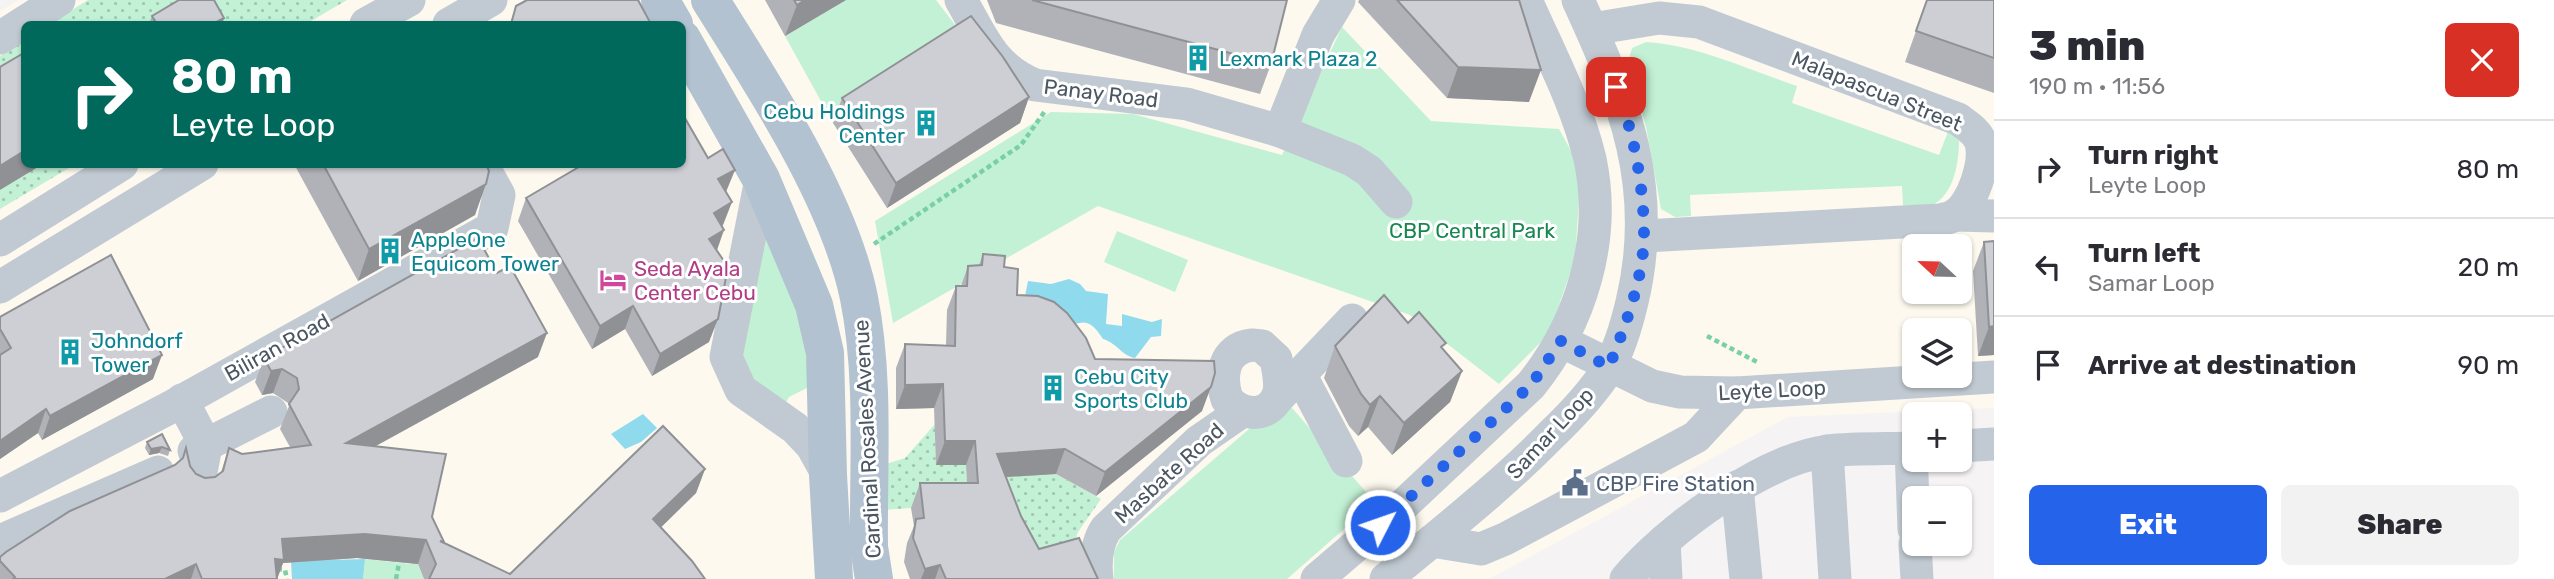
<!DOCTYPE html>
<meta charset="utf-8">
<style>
body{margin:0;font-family:Rubik,sans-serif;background:#f2f2f3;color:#2b2b33;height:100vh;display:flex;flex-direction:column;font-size:26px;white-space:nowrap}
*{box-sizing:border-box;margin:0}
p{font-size:23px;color:#7c7c81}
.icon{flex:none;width:38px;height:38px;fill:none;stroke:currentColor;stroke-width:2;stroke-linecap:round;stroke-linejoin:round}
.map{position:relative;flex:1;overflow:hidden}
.sheet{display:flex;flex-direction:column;background:#fff;width:560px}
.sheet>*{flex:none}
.hud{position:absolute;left:21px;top:21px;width:665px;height:147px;border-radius:10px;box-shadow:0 2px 5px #0004;background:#00695c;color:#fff;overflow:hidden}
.needle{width:46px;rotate:292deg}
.fabs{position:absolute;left:1902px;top:234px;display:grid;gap:14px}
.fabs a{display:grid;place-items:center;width:70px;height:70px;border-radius:10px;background:#fff;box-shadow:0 2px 5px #0004;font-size:35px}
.pin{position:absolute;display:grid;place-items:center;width:60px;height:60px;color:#fff;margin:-30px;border-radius:14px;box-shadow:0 4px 10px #0006}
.me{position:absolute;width:77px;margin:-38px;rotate:49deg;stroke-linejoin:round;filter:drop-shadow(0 0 5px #0008)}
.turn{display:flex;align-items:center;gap:24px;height:147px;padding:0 35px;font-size:32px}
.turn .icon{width:91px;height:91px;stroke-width:2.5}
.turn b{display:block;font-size:49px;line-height:60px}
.round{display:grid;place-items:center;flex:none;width:74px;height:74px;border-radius:10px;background:#f2f2f3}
.summary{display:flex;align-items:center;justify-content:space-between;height:119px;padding:0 35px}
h1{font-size:42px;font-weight:800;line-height:52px}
.cta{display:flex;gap:14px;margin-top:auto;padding:14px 35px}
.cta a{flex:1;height:80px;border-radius:10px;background:#2563eb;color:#fff;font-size:28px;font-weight:800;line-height:80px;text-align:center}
.cta a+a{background:#f2f2f3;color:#2b2b33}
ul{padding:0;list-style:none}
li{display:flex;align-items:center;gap:21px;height:98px;padding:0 35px;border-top:2px solid #e1e1e2}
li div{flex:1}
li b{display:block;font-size:26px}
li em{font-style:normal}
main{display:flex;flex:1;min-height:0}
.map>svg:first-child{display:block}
.commercial{fill:#fdf9ef;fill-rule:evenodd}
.grass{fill:url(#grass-dots)}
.green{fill:#c3f1d5}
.water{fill:#90daee}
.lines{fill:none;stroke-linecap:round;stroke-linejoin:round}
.path{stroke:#7ad0a6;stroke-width:4.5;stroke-dasharray:5 3.5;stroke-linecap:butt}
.minor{stroke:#c1cad2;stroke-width:33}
.major{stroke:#b3c2d1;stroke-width:38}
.wall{fill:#b0b2b7}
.shaded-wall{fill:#909195}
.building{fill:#cdcfd5;stroke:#909195;stroke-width:2}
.route{stroke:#2563eb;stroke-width:12;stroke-dasharray:0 21.6}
.labels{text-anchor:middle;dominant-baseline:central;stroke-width:6;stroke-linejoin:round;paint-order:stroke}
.culture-label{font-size:21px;fill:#0d838f;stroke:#fff;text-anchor:start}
.street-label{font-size:21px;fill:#4a5661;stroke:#fff}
.park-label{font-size:21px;fill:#17864f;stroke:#fff}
.hotel-label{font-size:21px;fill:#b23c85;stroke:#fff;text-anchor:start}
.service-label{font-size:21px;fill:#4e5e75;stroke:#fff;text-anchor:start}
</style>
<main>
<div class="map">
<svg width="1994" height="579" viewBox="0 0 1994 579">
<defs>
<pattern id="grass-dots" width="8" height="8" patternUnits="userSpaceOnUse" patternTransform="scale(1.75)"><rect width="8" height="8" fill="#c3f1d5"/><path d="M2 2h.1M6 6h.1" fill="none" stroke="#a0c6b0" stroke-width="1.8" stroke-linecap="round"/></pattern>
</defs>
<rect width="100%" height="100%" fill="#f5f3f3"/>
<path class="commercial" d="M 19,0 L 1994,0 L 1994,408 L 1788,417 L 1489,579 L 0,579 L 0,11 ZM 24,24 L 682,24 L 682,164 L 24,164 ZM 1914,247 L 1960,247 L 1960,292 L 1914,292 ZM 1914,331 L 1960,331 L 1960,376 L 1914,376 Z"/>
<g class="grass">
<path d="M 88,0 L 347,0 L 306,24 L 49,24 Z"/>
<path d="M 24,40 L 24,164 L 74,165 L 0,209 L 0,56 Z"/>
<path d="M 935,424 L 936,465 L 966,465 L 967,479 L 1056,474 L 1101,499 L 1078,532 L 1069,558 L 1026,566 L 911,508 L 883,510 L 883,465 L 905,458 Z"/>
</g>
<g class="green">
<path d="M 846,0 L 936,0 L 966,39 L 833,123 L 785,36 Z"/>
<path d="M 1342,27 L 1431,121 L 1559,129 L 1581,169 L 1575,259 L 1549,334 L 1499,384 L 1410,315 L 1098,206 L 893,323 L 875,221 L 1051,112 L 1133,114 L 1282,155 Z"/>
<path d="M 1646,42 C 1697,45 1749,70 1797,86 L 1792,103 L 1939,155 L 1949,129 L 1959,141 C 1959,164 1953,201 1926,207 C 1919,209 1910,207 1903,206 L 1902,186 L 1690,195 L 1691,216 L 1675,217 L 1661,209 L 1646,127 L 1628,62 L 1632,48 Z"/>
<path d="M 762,218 L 806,322 L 811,386 L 789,397 L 785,404 L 743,375 L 742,335 Z"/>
<path d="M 1117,231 L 1188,260 L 1175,292 L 1104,262 Z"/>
<path d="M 1284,399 L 1375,502 L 1287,579 L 1114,579 L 1114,552 L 1120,540 Z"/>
<path d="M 414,555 L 424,579 L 363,579 L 365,559 L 412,564 Z"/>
</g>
<g class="water">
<path d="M 1069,279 L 1080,284 L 1086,291 L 1108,294 L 1106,324 L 1122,326 L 1122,314 L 1152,322 L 1162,319 L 1161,336 L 1151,337 L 1135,358 C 1122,356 1117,343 1103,339 C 1085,310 1079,329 1059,324 C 1047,321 1035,312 1023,306 L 1028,281 L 1051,284 Z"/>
<path d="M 643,414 L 657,428 L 641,442 L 625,449 L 611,434 Z"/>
<path d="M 365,559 L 363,579 L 292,579 L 291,561 Z"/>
</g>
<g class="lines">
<g class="path">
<path d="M 874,244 L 1021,145 L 1045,111"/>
<path d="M 1707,336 L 1759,363"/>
<path d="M 277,569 L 285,570 L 287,579"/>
<path d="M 396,579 L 399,563"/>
</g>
<g class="minor">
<path d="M 961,0 C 983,38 992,67 1035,85 L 1187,104 L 1280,131 L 1352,160 L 1369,171 L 1396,202"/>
<path d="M 366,24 L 409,0"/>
<path d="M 449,24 L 491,0"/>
<path d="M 1592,29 L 1659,18 L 1699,22 L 1958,119 C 1966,125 1978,132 1981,143 C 1986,163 1973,204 1955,215 C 1951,218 1943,219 1939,220 L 1644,236"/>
<path d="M 0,38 L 59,0"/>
<path d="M 1280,131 L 1318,35 L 1339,0"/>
<path d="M 761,179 L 726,357 L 741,390 L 795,428 L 812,446 L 828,475"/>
<path d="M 1955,215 L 1994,216"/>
<path d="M 0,240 L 122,164"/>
<path d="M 0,287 L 202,164"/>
<path d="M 1561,341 L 1652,386 L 1680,392 L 1737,393 L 1994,377"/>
<path d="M 1252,345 L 1262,346 L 1276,359 C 1278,370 1281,382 1279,392 C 1272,419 1241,417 1227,399 C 1219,375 1224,348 1252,345 Z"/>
<path d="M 1301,376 L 1346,461"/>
<path d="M 182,400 L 206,446 L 199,483"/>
<path d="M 1276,400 L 1352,320"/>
<path d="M 1960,446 L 1994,444"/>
<path d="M 1911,448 L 1914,529"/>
<path d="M 194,451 L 271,412"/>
<path d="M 1827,451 L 1835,579"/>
<path d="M 1737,487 L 1746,579"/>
<path d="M 0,496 L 171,407 L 492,228 L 499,195 L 482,164"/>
<path d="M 0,541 L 158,472"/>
<path d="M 1432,541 L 1481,549 L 1505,539 L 1696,437 L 1737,393"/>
<path d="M 1664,541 L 1666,579"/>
<path d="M 1915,544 L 1917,579"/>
<path d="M 1097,579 C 1095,561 1096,544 1106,529 L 1199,441 L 1241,412"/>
<path d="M 1317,579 L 1400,508 L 1531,385 C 1581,323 1607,239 1590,159 C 1577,104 1549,52 1526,0"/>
<path d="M 1386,579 C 1442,532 1499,488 1550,436 C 1571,416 1594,392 1609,367 C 1620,348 1627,323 1632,302 C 1659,189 1625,102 1578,0"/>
<path d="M 1626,579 C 1667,530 1764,459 1828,451 C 1856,448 1886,449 1914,448"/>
</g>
<g class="major">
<path d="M 660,0 L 674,24"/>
<path d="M 710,0 C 764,86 839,199 859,298 C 875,378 868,465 869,547 L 874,579"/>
<path d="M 682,39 L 761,179 L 814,305 L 825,353 L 828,475 L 834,579"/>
</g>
</g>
<g class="wall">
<path d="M 765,0 L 846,0 L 785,36 Z"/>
<path d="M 987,0 L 1287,0 L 1271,64 L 1260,94 L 996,23 Z"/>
<path d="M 1359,0 L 1519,0 L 1529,102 L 1447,98 L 1358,2 Z"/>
<path d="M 1927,0 L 1994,0 L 1994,93 L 1905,62 Z"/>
<path d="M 152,16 L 224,18 L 222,24 L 149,24 Z"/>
<path d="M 1029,97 L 1020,123 L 887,208 L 833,123 L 842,98 Z"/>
<path d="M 294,164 L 486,164 L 475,215 L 358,281 Z"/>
<path d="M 577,164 L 682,164 L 726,193 L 723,225 L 721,226 L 717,250 L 709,342 L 652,376 L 625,329 L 592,349 L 518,221 L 526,198 L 583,165 Z"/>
<path d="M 1984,242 L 1994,355 L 1978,356 L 1973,271 Z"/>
<path d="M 983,254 L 1004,267 L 1017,295 L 1095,359 L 1202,411 L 1096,496 L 1056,474 L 1006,477 L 1021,516 L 1039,549 L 1098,579 L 910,579 L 904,562 L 907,543 L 914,526 L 911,508 L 920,483 L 967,483 L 966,465 L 936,465 L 934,408 L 896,409 L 896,368 L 905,344 L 946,345 L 947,310 L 956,286 L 961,286 L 968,266 L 979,265 Z"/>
<path d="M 0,317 L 153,379 L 42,440 L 38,433 L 0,459 Z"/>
<path d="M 1408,323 L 1443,350 L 1462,371 L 1450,402 L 1392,455 L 1368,427 L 1358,436 L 1349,426 L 1324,378 L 1335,346 Z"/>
<path d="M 538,357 L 376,446 L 432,517 L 444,543 L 510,574 L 705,469 L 696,493 L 660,528 L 705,579 L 424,579 L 418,564 L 357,558 L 283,563 L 277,579 L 0,579 L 0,561 L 175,465 L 182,459 L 186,448 L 190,466 L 196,474 L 205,478 L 215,477 L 221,472 L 229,448 L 242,454 L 290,447 L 280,429 L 289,406 L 288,403 L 273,393 L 262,395 L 255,382 L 264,358 Z"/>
<path d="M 147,442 L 170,450 L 168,456 L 159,453 L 149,455 L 145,448 Z"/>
</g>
<g class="shaded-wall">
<path d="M 805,0 L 846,0 L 785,36 L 797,5 Z"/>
<path d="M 224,18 L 222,24 L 213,24 Z"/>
<path d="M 1458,67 L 1541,70 L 1529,102 L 1447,98 Z"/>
<path d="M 1029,97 L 1020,123 L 887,208 L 896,183 Z"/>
<path d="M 24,151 L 24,164 L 43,164 L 0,190 L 0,166 Z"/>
<path d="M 735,170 L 726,192 L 718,179 Z"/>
<path d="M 486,184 L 475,215 L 358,281 L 369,249 Z"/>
<path d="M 732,202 L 723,225 L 705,236 L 714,213 Z"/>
<path d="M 724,230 L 716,253 L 709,239 Z"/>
<path d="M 633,306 L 625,329 L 592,349 L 600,326 Z"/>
<path d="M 718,319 L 709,342 L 652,376 L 660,354 Z"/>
<path d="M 1994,326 L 1994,355 L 1978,356 L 1989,327 Z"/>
<path d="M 547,333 L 538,357 L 337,467 L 346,443 Z"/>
<path d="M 162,355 L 153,379 L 42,440 L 50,416 Z"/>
<path d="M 282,369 L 273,393 L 262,395 L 271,371 Z"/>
<path d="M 1462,371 L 1450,402 L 1392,455 L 1404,423 Z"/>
<path d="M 943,384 L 934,408 L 896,409 L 905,385 Z"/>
<path d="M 1211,387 L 1202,411 L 1096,496 L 1105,472 Z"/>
<path d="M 1380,396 L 1368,427 L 1358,436 L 1370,405 Z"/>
<path d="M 46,409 L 38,433 L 0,459 L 0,441 Z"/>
<path d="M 945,441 L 975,441 L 966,465 L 936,465 Z"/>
<path d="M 162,447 L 159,453 L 149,455 L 151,449 Z"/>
<path d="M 1065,449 L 1056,474 L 989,478 L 997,454 Z"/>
<path d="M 705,469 L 696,493 L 644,544 L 653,519 Z"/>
<path d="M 365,534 L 426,540 L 418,564 L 357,558 L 283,563 L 277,579 L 268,579 L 282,539 Z"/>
<path d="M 196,564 L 191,579 L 165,579 Z"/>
<path d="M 940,565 L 935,579 L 921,579 L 925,569 Z"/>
</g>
<g class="building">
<path d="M 179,0 L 214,0 L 224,18 L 213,24 L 157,24 L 152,16 Z"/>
<path d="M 527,0 L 638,0 L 651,24 L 511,24 L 516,6 Z"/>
<path d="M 794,0 L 805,0 L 797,5 Z"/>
<path d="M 1032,0 L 1287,0 L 1271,64 Z"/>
<path d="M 1397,0 L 1519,0 L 1541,70 L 1458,67 Z"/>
<path d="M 1927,0 L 1994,0 L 1994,58 L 1916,31 Z"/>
<path d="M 971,16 L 1003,57 L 1029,97 L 896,183 L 842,98 Z"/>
<path d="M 22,54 L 24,57 L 24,151 L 0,166 L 0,67 Z"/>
<path d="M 682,113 L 708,158 L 723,149 L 735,170 L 718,179 L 732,202 L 714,213 L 724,230 L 709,239 L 728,267 L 718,319 L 660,354 L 633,306 L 600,326 L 526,198 L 584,164 L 682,164 Z"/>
<path d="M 323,164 L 486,164 L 489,171 L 486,184 L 369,249 Z"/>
<path d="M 478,238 L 497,273 L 510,266 L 547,333 L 346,443 L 446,454 L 432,517 L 444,542 L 440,541 L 510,574 L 663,426 L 705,469 L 653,519 L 692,561 L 705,579 L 429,579 L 436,564 L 426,540 L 365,534 L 282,539 L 284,560 L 275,559 L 277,579 L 202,579 L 196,564 L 165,579 L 13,579 L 15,577 L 0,561 L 0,557 L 6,552 L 70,511 L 175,465 L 183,458 L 186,448 L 190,466 L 196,474 L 205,478 L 215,477 L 223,471 L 229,448 L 242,454 L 311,445 L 289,404 L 299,389 L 297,378 L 282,369 L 271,371 L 264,358 Z"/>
<path d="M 1994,241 L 1994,326 L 1989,327 L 1984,242 Z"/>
<path d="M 983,254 L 1005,256 L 1004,267 L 1018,269 L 1017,295 L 1038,296 L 1054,302 L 1067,313 L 1086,338 L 1095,359 L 1214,361 L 1215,373 L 1211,387 L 1105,472 L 1065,449 L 997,454 L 1021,516 L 1039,549 L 1079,538 L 1098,579 L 946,579 L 940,565 L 925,569 L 913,538 L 916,519 L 924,518 L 920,483 L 978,483 L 975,441 L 945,441 L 943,384 L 905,385 L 905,344 L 955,346 L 956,286 L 967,286 L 968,266 L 982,265 Z"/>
<path d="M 111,255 L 162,355 L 50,416 L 46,409 L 0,441 L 0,355 L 11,348 L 0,329 L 0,317 Z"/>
<path d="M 1384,295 L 1408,323 L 1419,312 L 1446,343 L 1441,347 L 1462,371 L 1404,423 L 1380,396 L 1370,405 L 1361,394 L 1335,346 Z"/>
<path d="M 162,434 L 170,450 L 162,447 L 151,449 L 147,442 Z"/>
</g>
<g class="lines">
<path class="route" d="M 1380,525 L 1531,385 L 1561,341 L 1609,367 C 1625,326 1643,281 1644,236 C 1644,187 1634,132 1616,87"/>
</g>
<defs>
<g id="building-bare" transform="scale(2.1)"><path d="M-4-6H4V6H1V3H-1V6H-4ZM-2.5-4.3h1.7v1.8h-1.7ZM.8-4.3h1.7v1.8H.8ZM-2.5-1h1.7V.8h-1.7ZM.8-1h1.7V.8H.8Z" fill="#0f9aa8" stroke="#fff" stroke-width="2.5" paint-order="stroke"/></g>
<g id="hotel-bare" transform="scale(2.1)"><path d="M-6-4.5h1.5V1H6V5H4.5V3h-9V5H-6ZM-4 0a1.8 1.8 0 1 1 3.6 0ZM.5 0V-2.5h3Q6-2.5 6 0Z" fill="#d1479c" stroke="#fff" stroke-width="2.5" paint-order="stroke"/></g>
<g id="civic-bare" transform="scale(2.1)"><path d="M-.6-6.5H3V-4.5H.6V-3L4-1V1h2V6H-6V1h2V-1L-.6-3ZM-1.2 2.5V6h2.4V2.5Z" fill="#5c6f8a" stroke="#fff" stroke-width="2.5" paint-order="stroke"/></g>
</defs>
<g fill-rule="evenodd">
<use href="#building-bare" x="1198" y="58"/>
<use href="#building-bare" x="926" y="123"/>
<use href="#building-bare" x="390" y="251"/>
<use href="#hotel-bare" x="613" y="280"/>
<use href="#building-bare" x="70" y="352"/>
<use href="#building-bare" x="1053" y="388"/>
<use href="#civic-bare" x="1575" y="483"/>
</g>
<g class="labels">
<g class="culture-label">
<text x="1219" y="58">Lexmark Plaza 2</text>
<text x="905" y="111" text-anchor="end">Cebu Holdings<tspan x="905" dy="24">Center</tspan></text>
<text x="411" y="239">AppleOne<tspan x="411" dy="24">Equicom Tower</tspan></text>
<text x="91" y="340">Johndorf<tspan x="91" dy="24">Tower</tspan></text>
<text x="1074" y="376">Cebu City<tspan x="1074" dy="24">Sports Club</tspan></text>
</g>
<g class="street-label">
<text transform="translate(1877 91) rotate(22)">Malapascua Street</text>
<text transform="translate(1101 93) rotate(7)">Panay Road</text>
<text transform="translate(277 347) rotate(-29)">Biliran Road</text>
<text transform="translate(1772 390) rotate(-3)">Leyte Loop</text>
<text transform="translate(1550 433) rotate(-47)">Samar Loop</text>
<text transform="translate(867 439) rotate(-93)">Cardinal Rosales Avenue</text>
<text transform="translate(1169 473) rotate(-42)">Masbate Road</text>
</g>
<g class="park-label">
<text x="1472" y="230">CBP Central Park</text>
</g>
<g class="hotel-label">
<text x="634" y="268">Seda Ayala<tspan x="634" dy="24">Center Cebu</tspan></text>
</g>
<g class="service-label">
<text x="1596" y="483">CBP Fire Station</text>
</g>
</g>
</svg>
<div class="fabs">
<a><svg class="needle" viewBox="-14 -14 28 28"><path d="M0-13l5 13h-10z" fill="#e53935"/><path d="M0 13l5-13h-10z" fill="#7c7c81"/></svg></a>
<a><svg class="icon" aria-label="layers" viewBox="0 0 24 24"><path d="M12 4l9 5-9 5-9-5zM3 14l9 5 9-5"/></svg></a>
<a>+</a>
<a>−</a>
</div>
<div class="pin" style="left:1616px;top:87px;background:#d93025"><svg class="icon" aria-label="arrive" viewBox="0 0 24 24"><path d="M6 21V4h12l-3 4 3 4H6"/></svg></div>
<svg class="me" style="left:1380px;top:525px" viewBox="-20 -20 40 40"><circle r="17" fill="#2563eb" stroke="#fff" stroke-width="3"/><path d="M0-11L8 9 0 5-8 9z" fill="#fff"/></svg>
<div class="hud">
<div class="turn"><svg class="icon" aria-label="right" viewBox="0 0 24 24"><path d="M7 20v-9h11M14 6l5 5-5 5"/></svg><div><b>80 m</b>Leyte Loop</div></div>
</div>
</div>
<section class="sheet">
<div class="summary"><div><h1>3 min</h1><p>190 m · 11:56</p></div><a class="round" style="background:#d93025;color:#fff"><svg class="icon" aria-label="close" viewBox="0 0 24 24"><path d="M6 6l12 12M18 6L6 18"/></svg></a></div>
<ul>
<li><svg class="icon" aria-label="right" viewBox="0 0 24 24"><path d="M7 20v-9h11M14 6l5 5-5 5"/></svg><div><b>Turn right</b><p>Leyte Loop</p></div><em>80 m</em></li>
<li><svg class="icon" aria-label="left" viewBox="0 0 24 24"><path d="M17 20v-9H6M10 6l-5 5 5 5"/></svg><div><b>Turn left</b><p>Samar Loop</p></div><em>20 m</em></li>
<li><svg class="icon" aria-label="arrive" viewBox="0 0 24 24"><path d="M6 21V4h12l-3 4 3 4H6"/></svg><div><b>Arrive at destination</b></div><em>90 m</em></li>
</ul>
<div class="cta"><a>Exit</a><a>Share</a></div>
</section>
</main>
